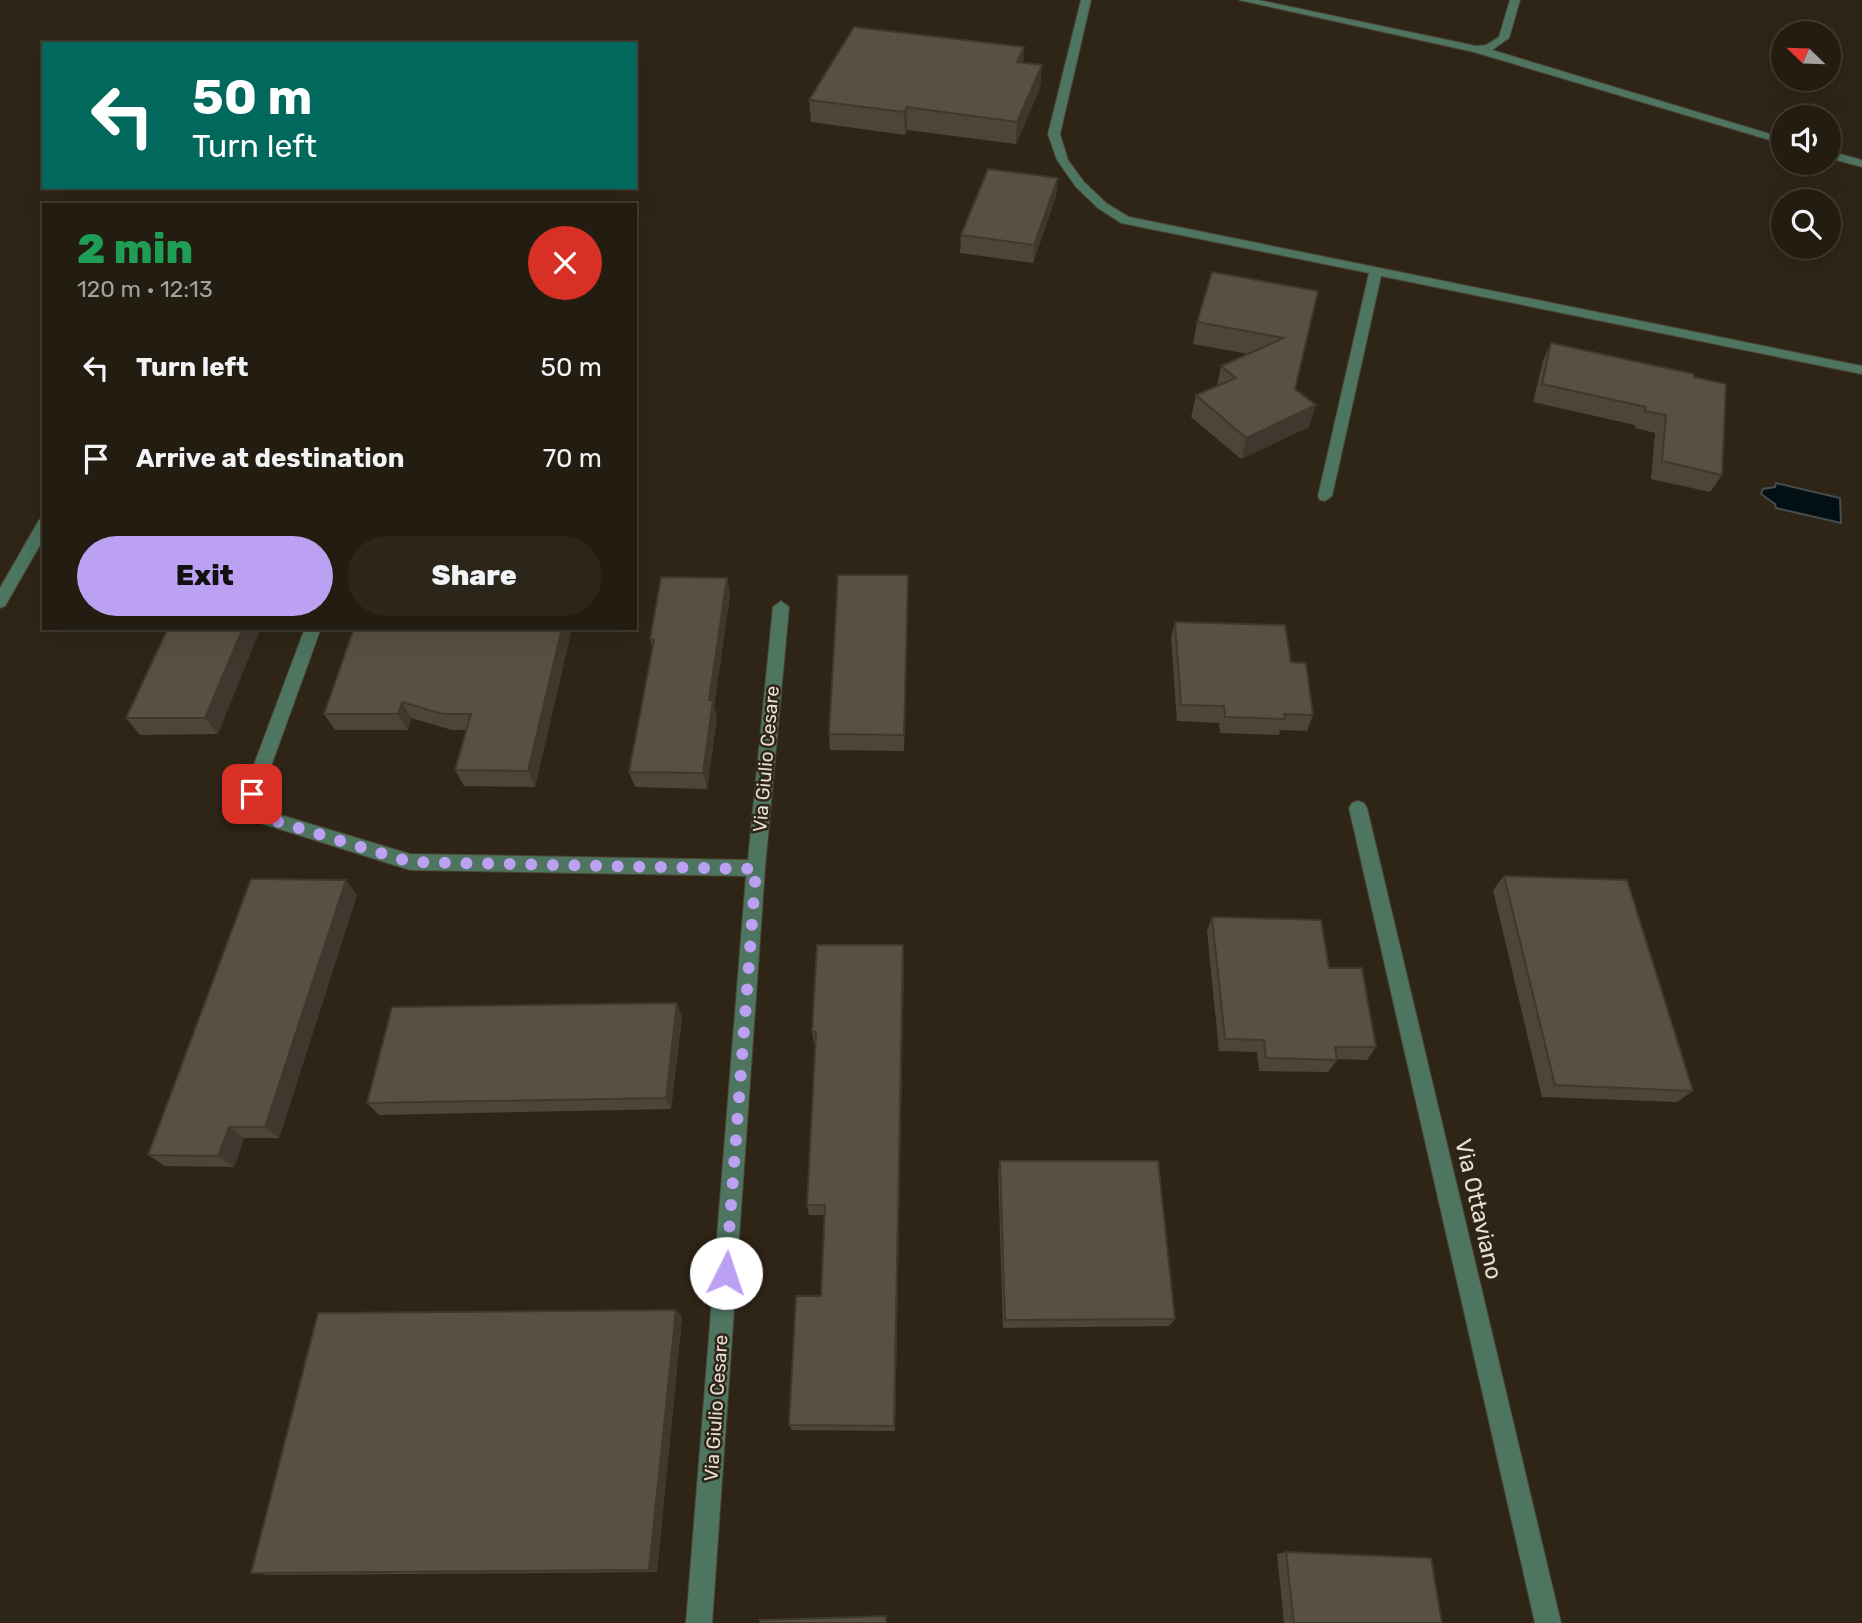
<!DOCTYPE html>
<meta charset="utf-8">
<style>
body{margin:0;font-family:Rubik,sans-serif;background:#2b251a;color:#f1f3f6;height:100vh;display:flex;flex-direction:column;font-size:26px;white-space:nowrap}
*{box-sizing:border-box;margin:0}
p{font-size:23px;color:#a3a19f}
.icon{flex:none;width:38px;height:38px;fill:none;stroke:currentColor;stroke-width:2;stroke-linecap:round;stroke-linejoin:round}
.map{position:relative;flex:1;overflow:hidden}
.panel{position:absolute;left:42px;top:203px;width:595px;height:427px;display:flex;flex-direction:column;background:#231c11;border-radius:0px;box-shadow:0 7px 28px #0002,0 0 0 2px #403a31}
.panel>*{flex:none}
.banner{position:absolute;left:42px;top:42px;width:595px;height:147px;border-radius:0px;box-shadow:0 7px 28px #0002,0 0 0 2px #403a31;background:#00695c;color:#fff;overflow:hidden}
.needle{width:46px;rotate:293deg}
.controls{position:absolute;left:1771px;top:21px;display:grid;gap:14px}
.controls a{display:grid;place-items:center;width:70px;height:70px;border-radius:50%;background:#231c11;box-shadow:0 7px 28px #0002,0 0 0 2px #403a31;font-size:35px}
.pin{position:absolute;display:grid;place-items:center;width:60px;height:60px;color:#fff;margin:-30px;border-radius:14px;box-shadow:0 4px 10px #0006}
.me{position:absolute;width:77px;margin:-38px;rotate:4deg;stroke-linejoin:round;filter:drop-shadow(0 0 5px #0008)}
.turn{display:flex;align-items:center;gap:24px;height:147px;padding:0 35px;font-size:32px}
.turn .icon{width:91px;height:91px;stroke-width:2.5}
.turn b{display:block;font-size:49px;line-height:60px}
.round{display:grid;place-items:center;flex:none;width:74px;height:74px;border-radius:37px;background:#2b251a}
.headline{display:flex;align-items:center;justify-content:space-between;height:119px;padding:0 35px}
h1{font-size:42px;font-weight:800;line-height:52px;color:#1e9e55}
.action{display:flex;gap:14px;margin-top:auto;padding:14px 35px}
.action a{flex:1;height:80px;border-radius:42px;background:#bca0f2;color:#111;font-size:28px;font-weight:800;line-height:80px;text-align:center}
.action a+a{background:#2b251a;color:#f1f3f6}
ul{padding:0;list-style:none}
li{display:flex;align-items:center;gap:21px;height:91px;padding:0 35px}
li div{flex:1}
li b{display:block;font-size:26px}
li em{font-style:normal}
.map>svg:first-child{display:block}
.water{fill:#020f14;stroke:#464d4e;stroke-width:2}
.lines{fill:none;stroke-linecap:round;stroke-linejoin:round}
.minor-casing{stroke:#4c4336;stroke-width:2}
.minor{fill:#4d7560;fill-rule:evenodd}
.wall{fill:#4d4538}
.shaded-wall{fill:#3f382e}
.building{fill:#5a5041;stroke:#3f382e;stroke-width:2}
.route{stroke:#bca0f2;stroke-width:12;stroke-dasharray:0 21.6}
.labels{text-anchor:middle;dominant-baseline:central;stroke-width:5;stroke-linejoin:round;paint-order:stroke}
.street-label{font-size:19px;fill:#e6dfd6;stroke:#2f2517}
.near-street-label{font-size:23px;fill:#e6dfd6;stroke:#2f2517}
</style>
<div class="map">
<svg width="1862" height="1623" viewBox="0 0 1862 1623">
<rect width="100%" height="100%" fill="#2f2517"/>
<path class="water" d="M 1776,483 L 1840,498 L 1841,523 L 1776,508 L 1775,504 L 1761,494 L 1763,489 L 1775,487 Z"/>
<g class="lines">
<g class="minor-casing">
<g id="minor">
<path d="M 1081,0 L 1091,0 L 1060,134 L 1068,160 L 1084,182 L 1106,203 L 1129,217 L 1862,366 L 1862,374 L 1381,276 L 1332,496 L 1325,501 L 1320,500 L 1318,496 L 1369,273 L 1121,223 L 1098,208 L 1076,187 L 1057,160 L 1048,134 Z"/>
<path d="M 1239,0 L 1258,0 L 1476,46 L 1486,45 L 1499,37 L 1510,0 L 1520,0 L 1509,38 L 1492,50 L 1783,138 L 1783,144 L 1474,52 Z"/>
<path d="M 1829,151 L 1862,160 L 1862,167 L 1829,158 Z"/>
<path d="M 44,519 L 44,538 L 5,606 L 0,608 L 0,588 L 39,520 Z"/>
<path d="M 781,601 L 789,607 L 765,868 L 712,1623 L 686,1623 L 746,876 L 410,870 L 260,823 L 248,815 L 243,794 L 305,628 L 321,628 L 261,794 L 262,806 L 271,812 L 410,854 L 748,860 L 773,607 Z"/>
<path d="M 1358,801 L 1364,803 L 1367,808 L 1561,1623 L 1535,1623 L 1349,808 L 1352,803 Z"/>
</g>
</g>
<use href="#minor" class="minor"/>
</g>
<g class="wall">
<path d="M 1024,47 L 1023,63 L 1042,65 L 1040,88 L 1016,144 L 907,130 L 905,135 L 811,122 L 809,100 Z"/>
<path d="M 1056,196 L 1033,263 L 960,253 L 961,235 Z"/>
<path d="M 1318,291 L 1295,389 L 1309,427 L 1241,459 L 1191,417 L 1196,395 L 1217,386 L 1221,366 L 1248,354 L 1193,344 L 1197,322 Z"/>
<path d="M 1551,343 L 1694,377 L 1722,475 L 1710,492 L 1651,479 L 1655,433 L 1635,428 L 1635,425 L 1533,402 L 1543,361 Z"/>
<path d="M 727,578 L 730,595 L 714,706 L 717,717 L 707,789 L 635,787 L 629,772 L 653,649 L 650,639 Z"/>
<path d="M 908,592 L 904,751 L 830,750 L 829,734 Z"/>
<path d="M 1175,622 L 1291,662 L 1313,715 L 1307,731 L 1280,730 L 1279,735 L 1220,733 L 1219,723 L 1177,721 L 1171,638 Z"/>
<path d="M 168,628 L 218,734 L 140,735 L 126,718 Z"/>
<path d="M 354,628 L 572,628 L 535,787 L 464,786 L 455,770 L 467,730 L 452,730 L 411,718 L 408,730 L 335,730 L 324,714 Z"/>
<path d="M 1504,876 L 1693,1091 L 1677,1102 L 1542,1097 L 1493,890 Z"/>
<path d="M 357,895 L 279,1138 L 244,1138 L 234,1167 L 165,1166 L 148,1155 Z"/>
<path d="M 1212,917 L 1329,968 L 1376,1047 L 1367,1060 L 1336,1059 L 1337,1060 L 1328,1072 L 1259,1071 L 1257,1052 L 1219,1051 L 1207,931 Z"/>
<path d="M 904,959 L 895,1431 L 792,1430 L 789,1425 L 821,1296 L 824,1215 L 809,1215 L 807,1205 L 815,1044 L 814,1044 L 812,1032 Z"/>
<path d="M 682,1016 L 671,1109 L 379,1115 L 367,1103 Z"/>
<path d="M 1000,1161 L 1175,1319 L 1169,1326 L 1003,1328 L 998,1171 Z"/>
<path d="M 676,1310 L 682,1317 L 657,1572 L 269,1575 L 251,1573 Z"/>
<path d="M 1286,1552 L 1442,1623 L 1284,1623 L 1277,1554 Z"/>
</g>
<g class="shaded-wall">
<path d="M 1024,47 L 1022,69 L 1017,62 Z"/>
<path d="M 1042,65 L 1040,88 L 1016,144 L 1017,122 Z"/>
<path d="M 907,107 L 907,130 L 905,135 L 904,112 Z"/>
<path d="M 1058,178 L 1056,196 L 1033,263 L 1034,245 Z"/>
<path d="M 1316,405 L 1309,427 L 1241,459 L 1246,438 Z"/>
<path d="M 908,575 L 908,592 L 904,751 L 904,735 Z"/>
<path d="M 727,578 L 730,595 L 714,706 L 717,717 L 707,789 L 703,773 L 709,700 Z"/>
<path d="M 243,628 L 261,628 L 218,734 L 205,718 Z"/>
<path d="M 562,628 L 572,628 L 535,787 L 528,771 Z"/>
<path d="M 402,702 L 411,718 L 408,730 L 398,714 Z"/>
<path d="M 346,880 L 357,895 L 279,1138 L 265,1127 Z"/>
<path d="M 903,945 L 904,959 L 895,1431 L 894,1426 Z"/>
<path d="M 677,1003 L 682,1016 L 671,1109 L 666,1098 Z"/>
<path d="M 229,1127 L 244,1138 L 234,1167 L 218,1156 Z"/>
<path d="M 676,1310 L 682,1317 L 657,1572 L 649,1570 Z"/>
</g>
<g class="building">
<path d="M 854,27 L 1024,47 L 1017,62 L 1042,65 L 1017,122 L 907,107 L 904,112 L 809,100 Z"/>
<path d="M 988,169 L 1058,178 L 1034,245 L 961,235 Z"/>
<path d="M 1212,272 L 1318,291 L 1295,389 L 1316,405 L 1246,438 L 1196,395 L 1236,378 L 1221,366 L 1284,338 L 1197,322 Z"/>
<path d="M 1551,343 L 1694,374 L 1694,377 L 1726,384 L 1722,475 L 1662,461 L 1666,415 L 1645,411 L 1646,407 L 1542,384 Z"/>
<path d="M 838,575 L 908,575 L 904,735 L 829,734 Z"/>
<path d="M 661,577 L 727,578 L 709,700 L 713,700 L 703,773 L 629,772 L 654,640 L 650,639 Z"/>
<path d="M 1175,622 L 1285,625 L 1291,662 L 1306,663 L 1313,715 L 1284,714 L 1285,719 L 1225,717 L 1224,706 L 1181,705 Z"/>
<path d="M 168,628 L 243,628 L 205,718 L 126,718 Z"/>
<path d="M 354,628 L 562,628 L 528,771 L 455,770 L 471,714 L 443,714 L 402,702 L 398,714 L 324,714 Z"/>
<path d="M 1504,876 L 1627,880 L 1693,1091 L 1555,1085 Z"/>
<path d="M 251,879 L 346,880 L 265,1127 L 229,1127 L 218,1156 L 148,1155 Z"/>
<path d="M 1212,917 L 1321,920 L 1329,968 L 1362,968 L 1376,1047 L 1335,1047 L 1337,1060 L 1266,1058 L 1264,1040 L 1225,1039 Z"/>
<path d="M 817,945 L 903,945 L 894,1426 L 789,1425 L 796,1296 L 821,1296 L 825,1205 L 807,1205 L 816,1032 L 812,1032 Z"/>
<path d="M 677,1003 L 666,1098 L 367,1103 L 392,1007 Z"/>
<path d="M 1000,1161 L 1158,1161 L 1175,1319 L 1005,1320 Z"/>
<path d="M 676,1310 L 649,1570 L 251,1573 L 318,1313 Z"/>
<path d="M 1286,1552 L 1431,1558 L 1442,1623 L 1294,1623 Z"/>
<path d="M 886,1616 L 886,1623 L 760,1623 L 760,1620 Z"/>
</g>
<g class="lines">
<path class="route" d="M 252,794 L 254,810 L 266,818 L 410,862 L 756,869 L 726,1273"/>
</g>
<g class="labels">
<g class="street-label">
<text transform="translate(766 759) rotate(-85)">Via Giulio Cesare</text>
<text transform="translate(716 1408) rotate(-86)">Via Giulio Cesare</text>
</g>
<g class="near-street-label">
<text transform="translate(1479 1209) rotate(77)">Via Ottaviano</text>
</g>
</g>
</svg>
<div class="controls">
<a><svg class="needle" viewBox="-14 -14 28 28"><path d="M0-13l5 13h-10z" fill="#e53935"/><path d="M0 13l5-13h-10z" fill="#a3a19f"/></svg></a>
<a><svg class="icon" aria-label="sound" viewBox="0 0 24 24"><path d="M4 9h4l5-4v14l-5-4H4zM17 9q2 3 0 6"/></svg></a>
<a><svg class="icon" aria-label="search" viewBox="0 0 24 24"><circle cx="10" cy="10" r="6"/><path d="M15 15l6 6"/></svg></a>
</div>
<div class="pin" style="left:252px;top:794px;background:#d93025"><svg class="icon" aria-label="arrive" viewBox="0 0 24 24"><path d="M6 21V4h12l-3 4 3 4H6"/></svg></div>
<svg class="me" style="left:726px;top:1273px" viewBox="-20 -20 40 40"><circle r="19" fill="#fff"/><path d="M0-13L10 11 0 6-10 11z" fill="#bca0f2"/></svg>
<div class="banner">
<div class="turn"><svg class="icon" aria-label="left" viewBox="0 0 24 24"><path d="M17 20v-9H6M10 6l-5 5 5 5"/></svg><div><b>50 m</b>Turn left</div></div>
</div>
<section class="panel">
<div class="headline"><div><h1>2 min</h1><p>120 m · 12:13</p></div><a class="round" style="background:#d93025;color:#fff"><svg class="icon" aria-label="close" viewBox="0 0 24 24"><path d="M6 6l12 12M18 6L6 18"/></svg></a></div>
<ul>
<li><svg class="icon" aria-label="left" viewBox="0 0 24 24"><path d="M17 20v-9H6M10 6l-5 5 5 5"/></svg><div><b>Turn left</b></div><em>50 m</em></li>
<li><svg class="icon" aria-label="arrive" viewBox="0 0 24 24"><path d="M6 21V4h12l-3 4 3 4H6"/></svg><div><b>Arrive at destination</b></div><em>70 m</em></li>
</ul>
<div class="action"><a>Exit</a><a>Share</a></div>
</section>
</div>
